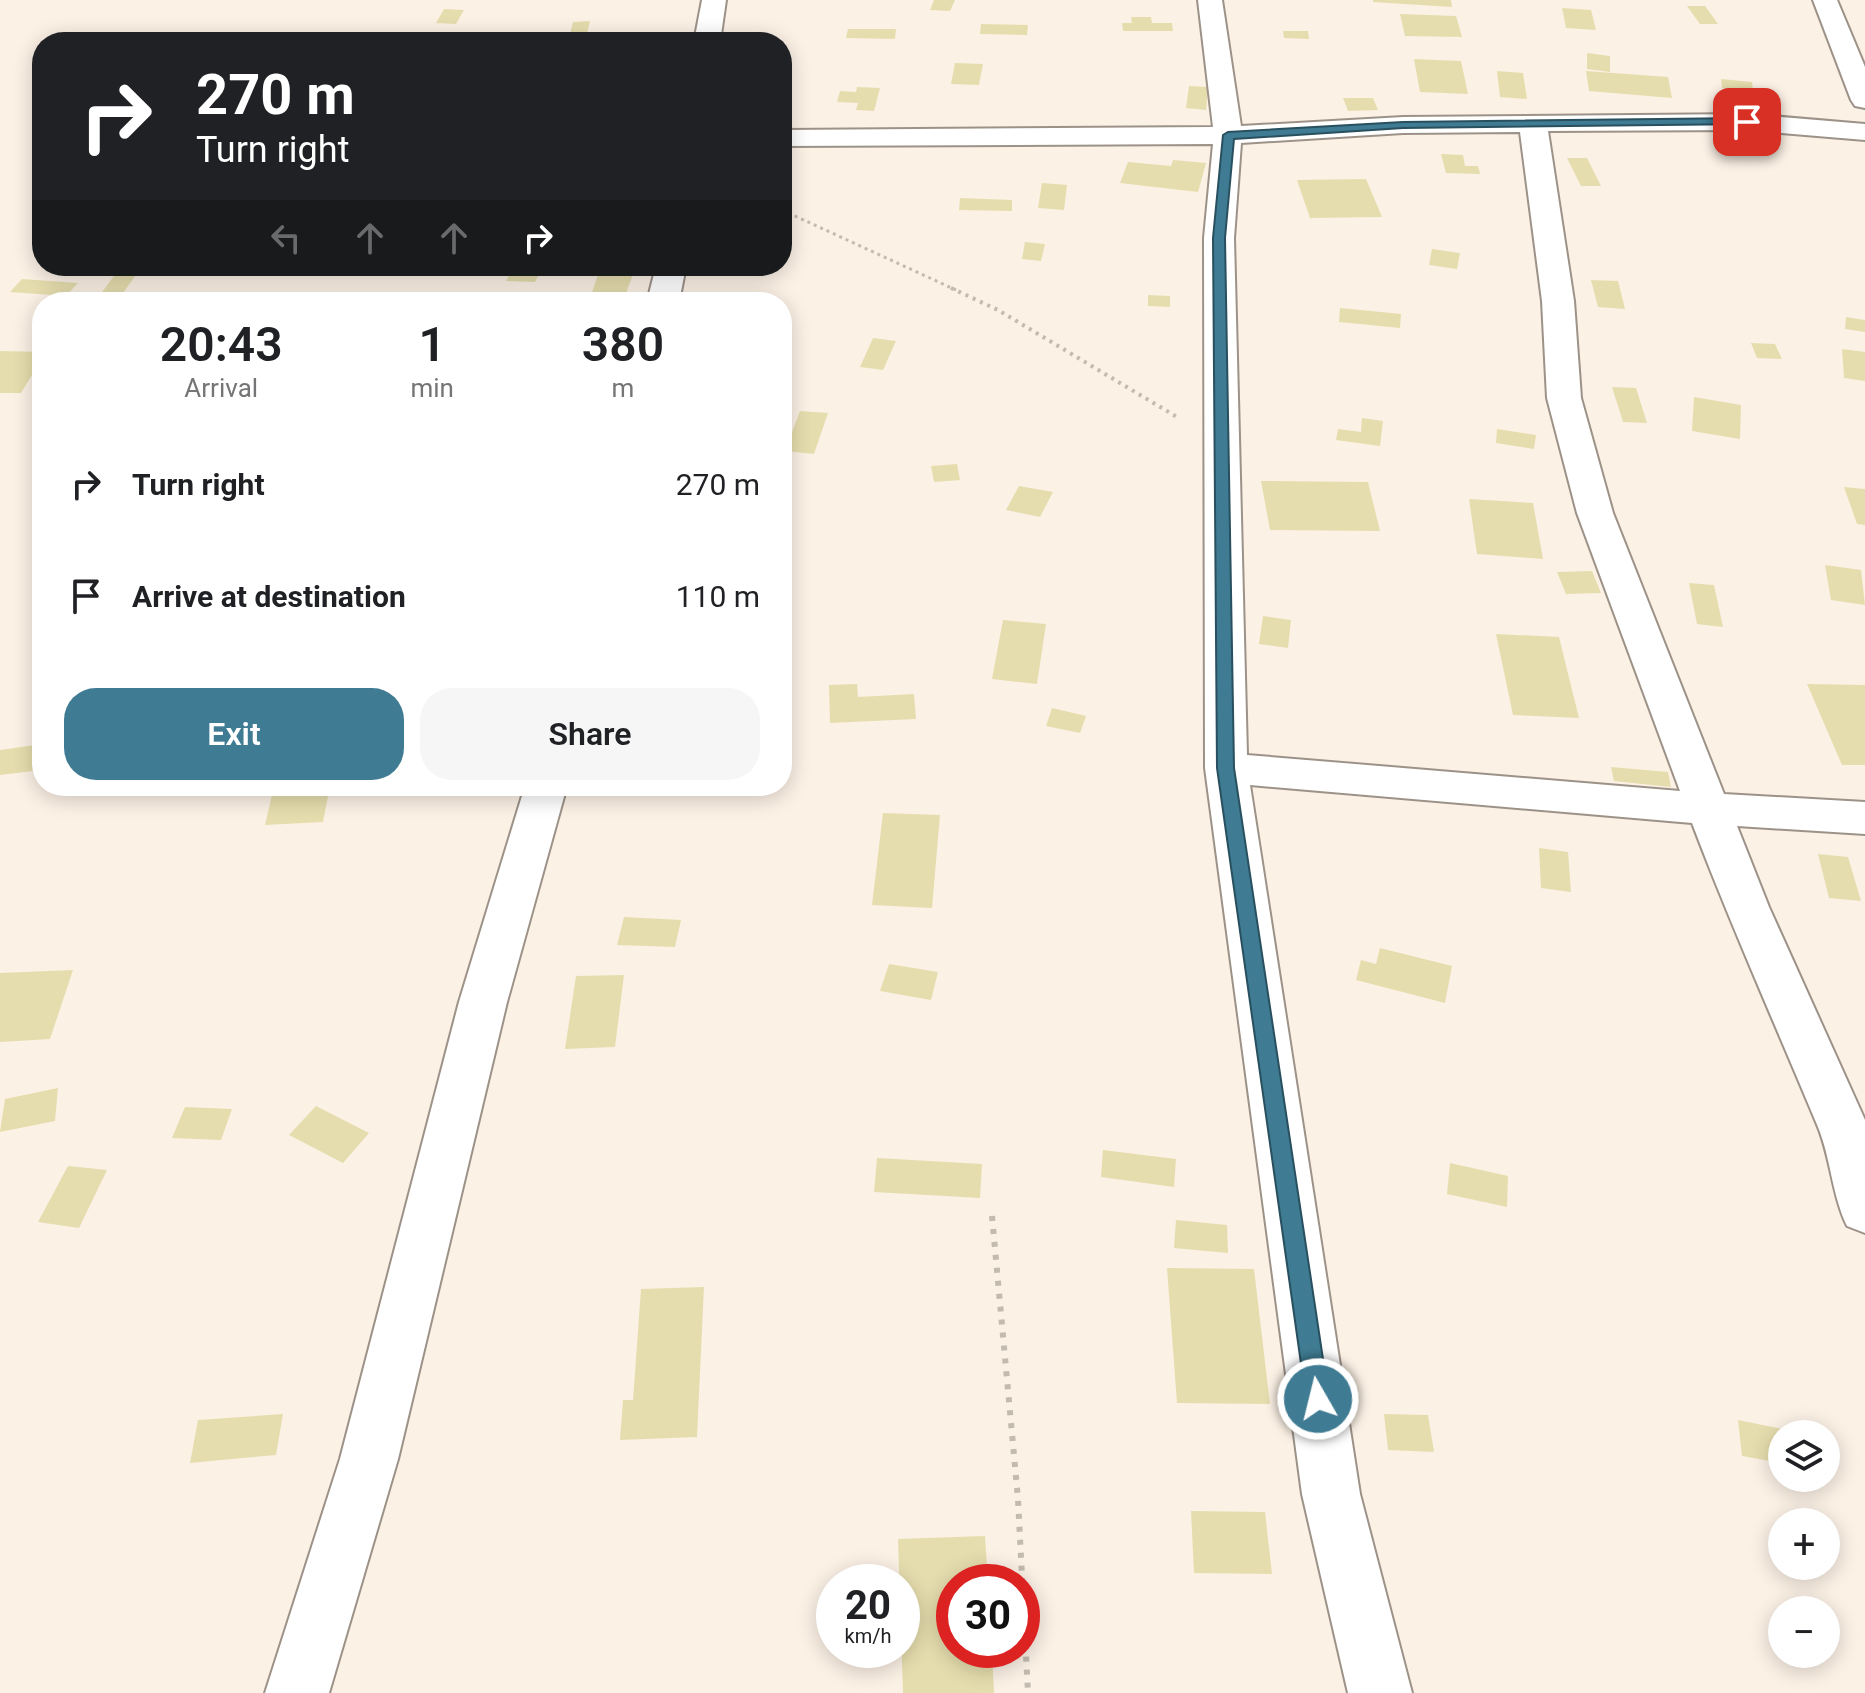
<!DOCTYPE html>
<meta charset="utf-8">
<style>
body{margin:0;font-family:Roboto,sans-serif;background:#f6f6f6;color:#202124;height:100vh;display:flex;flex-direction:column;font-size:30px;white-space:nowrap}
*{box-sizing:border-box;margin:0}
p{font-size:26px;color:#757577}
.icon{flex:none;width:44px;height:44px;fill:none;stroke:currentColor;stroke-width:2;stroke-linecap:round;stroke-linejoin:round}
.map{position:relative;flex:1;overflow:hidden}
.drawer{position:absolute;left:32px;top:292px;width:760px;height:504px;display:flex;flex-direction:column;background:#fff;border-radius:32px;box-shadow:0 4px 20px #0003}
.drawer>*{flex:none}
.hud{position:absolute;left:32px;top:32px;width:760px;height:244px;border-radius:32px;box-shadow:0 4px 20px #0003;background:#202124;color:#fff;overflow:hidden}
.buttons{position:absolute;left:1768px;top:1420px;display:grid;gap:16px}
.buttons a{display:grid;place-items:center;width:72px;height:72px;border-radius:50%;background:#fff;box-shadow:0 4px 20px #0003;font-size:40px}
.speed{position:absolute;left:816px;top:1564px;display:flex;gap:16px;font-size:40px;font-weight:700;text-align:center}
.speed>*{display:grid;place-content:center;width:104px;height:104px;border-radius:50%;background:#fff;box-shadow:0 4px 20px #0003;line-height:1}
.speed small{font-size:20px;font-weight:400}
.speed .limit{border:12px solid #d22;background:#fff;color:#111}
.pin{position:absolute;display:grid;place-items:center;width:68px;height:68px;color:#fff;margin:-34px;border-radius:16px;box-shadow:0 4px 12px #0006}
.me{position:absolute;width:88px;margin:-44px;rotate:352deg;stroke-linejoin:round;filter:drop-shadow(0 0 6px #0008)}
.turn{display:flex;align-items:center;gap:28px;height:168px;padding:0 32px;font-size:36px}
.turn .icon{width:104px;height:104px;stroke-width:2.5}
.turn b{display:block;font-size:56px;line-height:68px}
.lanes{display:flex;align-items:center;height:76px;padding:0 32px;background:#0003;justify-content:center;gap:40px;direction:ltr}
.lanes .off{opacity:.35}
.eta{display:flex;justify-content:space-evenly;align-items:center;height:136px;text-align:center}
.eta b{font-size:48px;font-weight:600;line-height:56px}
.cta{display:flex;gap:16px;margin-top:auto;padding:16px 32px}
.cta a{flex:1;height:92px;border-radius:32px;background:#3f7b92;color:#fff;font-size:32px;font-weight:600;line-height:92px;text-align:center}
.cta a+a{background:#f6f6f6;color:#202124}
ul{padding:0;list-style:none}
li{display:flex;align-items:center;gap:24px;height:112px;padding:0 32px}
li div{flex:1}
li b{display:block;font-size:30px}
li em{font-style:normal}
.map>svg:first-child{display:block}
.building{fill:#e6ddae}
.lines{fill:none;stroke-linecap:round;stroke-linejoin:round}
.street-casing{stroke:#9d9288;stroke-width:4}
.path-far2{stroke:#c3bab0;stroke-width:3;stroke-dasharray:3 4;stroke-linecap:butt}
.path-far1{stroke:#c3bab0;stroke-width:4;stroke-dasharray:3 5;stroke-linecap:butt}
.path{stroke:#c3bab0;stroke-width:6;stroke-dasharray:5 8;stroke-linecap:butt}
.street{fill:#fff;fill-rule:evenodd}
.route{fill:#3f7b92;stroke:#29505f;stroke-width:2}
</style>
<div class="map">
<svg width="1865" height="1693" viewBox="0 0 1865 1693">
<rect width="100%" height="100%" fill="#fcf1e5"/>
<g class="building">
<path d="M 934,0 L 955,0 L 950,11 L 930,10 Z"/>
<path d="M 1373,0 L 1451,0 L 1452,7 L 1373,2 Z"/>
<path d="M 1687,6 L 1705,6 L 1718,24 L 1700,24 Z"/>
<path d="M 1562,8 L 1591,10 L 1596,30 L 1566,28 Z"/>
<path d="M 444,9 L 464,10 L 456,24 L 436,23 Z"/>
<path d="M 1400,14 L 1456,16 L 1462,37 L 1405,36 Z"/>
<path d="M 1131,17 L 1151,17 L 1152,23 L 1172,23 L 1173,31 L 1123,31 L 1122,23 L 1132,23 Z"/>
<path d="M 590,21 L 587,34 L 570,34 L 573,22 Z"/>
<path d="M 981,24 L 1028,25 L 1027,35 L 980,34 Z"/>
<path d="M 848,29 L 896,29 L 895,39 L 846,38 Z"/>
<path d="M 1283,31 L 1308,31 L 1309,39 L 1284,38 Z"/>
<path d="M 1587,53 L 1610,56 L 1610,72 L 1587,69 Z"/>
<path d="M 1414,59 L 1461,61 L 1468,94 L 1420,92 Z"/>
<path d="M 955,63 L 983,64 L 979,85 L 951,84 Z"/>
<path d="M 1497,71 L 1523,73 L 1527,99 L 1500,97 Z"/>
<path d="M 1586,71 L 1668,77 L 1672,98 L 1589,91 Z"/>
<path d="M 1721,79 L 1752,82 L 1753,92 L 1722,88 Z"/>
<path d="M 1189,86 L 1208,87 L 1206,110 L 1186,108 Z"/>
<path d="M 857,87 L 880,88 L 874,111 L 856,110 L 858,103 L 837,102 L 840,91 L 856,92 Z"/>
<path d="M 1343,98 L 1373,98 L 1378,110 L 1348,111 Z"/>
<path d="M 1441,154 L 1463,155 L 1465,166 L 1478,166 L 1480,174 L 1446,173 Z"/>
<path d="M 1567,158 L 1587,158 L 1601,186 L 1581,186 Z"/>
<path d="M 1173,160 L 1206,163 L 1198,192 L 1120,183 L 1128,162 L 1171,166 Z"/>
<path d="M 1366,179 L 1382,217 L 1310,218 L 1297,180 Z"/>
<path d="M 1042,183 L 1067,185 L 1064,210 L 1038,208 Z"/>
<path d="M 960,198 L 1012,200 L 1012,211 L 959,210 Z"/>
<path d="M 1025,242 L 1045,244 L 1041,261 L 1022,259 Z"/>
<path d="M 1432,249 L 1460,253 L 1457,269 L 1429,265 Z"/>
<path d="M 514,266 L 543,266 L 535,282 L 506,281 Z"/>
<path d="M 601,266 L 636,266 L 624,299 L 590,298 Z"/>
<path d="M 119,269 L 140,269 L 121,296 L 100,295 Z"/>
<path d="M 22,279 L 78,283 L 66,296 L 10,292 Z"/>
<path d="M 1591,280 L 1618,281 L 1625,309 L 1598,307 Z"/>
<path d="M 1148,295 L 1170,296 L 1170,307 L 1148,306 Z"/>
<path d="M 1340,308 L 1401,314 L 1400,328 L 1339,322 Z"/>
<path d="M 1846,317 L 1865,320 L 1865,332 L 1845,329 Z"/>
<path d="M 873,338 L 896,341 L 883,370 L 860,367 Z"/>
<path d="M 1751,343 L 1775,344 L 1782,359 L 1757,358 Z"/>
<path d="M 1842,349 L 1865,352 L 1865,381 L 1844,378 Z"/>
<path d="M 0,351 L 42,352 L 42,359 L 21,393 L 0,393 Z"/>
<path d="M 1612,387 L 1636,388 L 1647,423 L 1623,422 Z"/>
<path d="M 1694,397 L 1741,405 L 1740,439 L 1692,431 Z"/>
<path d="M 800,411 L 828,413 L 814,454 L 785,451 Z"/>
<path d="M 1362,418 L 1383,421 L 1380,446 L 1336,440 L 1338,429 L 1361,432 Z"/>
<path d="M 1497,429 L 1536,435 L 1534,449 L 1496,443 Z"/>
<path d="M 957,464 L 960,480 L 934,482 L 931,466 Z"/>
<path d="M 1261,481 L 1368,482 L 1380,531 L 1270,530 Z"/>
<path d="M 1019,486 L 1053,492 L 1040,517 L 1006,510 Z"/>
<path d="M 1844,487 L 1865,489 L 1865,525 L 1857,524 Z"/>
<path d="M 1469,499 L 1533,503 L 1543,559 L 1477,554 Z"/>
<path d="M 1825,565 L 1861,570 L 1865,605 L 1831,600 Z"/>
<path d="M 1592,571 L 1601,593 L 1566,594 L 1557,572 Z"/>
<path d="M 1689,583 L 1714,585 L 1723,627 L 1697,624 Z"/>
<path d="M 1263,616 L 1291,620 L 1288,648 L 1259,644 Z"/>
<path d="M 1003,620 L 1046,624 L 1037,684 L 992,679 Z"/>
<path d="M 1496,634 L 1559,637 L 1579,718 L 1513,715 Z"/>
<path d="M 857,684 L 858,697 L 914,694 L 916,719 L 830,723 L 829,685 Z"/>
<path d="M 1807,684 L 1865,685 L 1865,765 L 1842,765 Z"/>
<path d="M 1052,708 L 1086,716 L 1080,733 L 1046,726 Z"/>
<path d="M 42,744 L 42,770 L 0,775 L 0,750 Z"/>
<path d="M 1611,767 L 1668,772 L 1671,787 L 1614,781 Z"/>
<path d="M 274,786 L 330,786 L 323,822 L 265,825 Z"/>
<path d="M 883,813 L 940,815 L 932,908 L 872,905 Z"/>
<path d="M 1539,848 L 1568,852 L 1571,892 L 1541,888 Z"/>
<path d="M 1818,854 L 1848,857 L 1861,901 L 1829,898 Z"/>
<path d="M 624,917 L 681,920 L 675,947 L 617,945 Z"/>
<path d="M 1380,948 L 1452,966 L 1445,1003 L 1356,980 L 1361,960 L 1376,964 Z"/>
<path d="M 889,964 L 938,972 L 931,1000 L 880,991 Z"/>
<path d="M 73,970 L 50,1039 L 0,1042 L 0,973 Z"/>
<path d="M 624,975 L 615,1047 L 565,1049 L 576,976 Z"/>
<path d="M 58,1088 L 55,1121 L 0,1132 L 5,1099 Z"/>
<path d="M 316,1106 L 369,1133 L 343,1163 L 289,1135 Z"/>
<path d="M 185,1107 L 232,1109 L 221,1140 L 172,1138 Z"/>
<path d="M 1103,1150 L 1176,1159 L 1174,1187 L 1101,1177 Z"/>
<path d="M 877,1158 L 982,1164 L 980,1198 L 874,1192 Z"/>
<path d="M 1450,1163 L 1508,1176 L 1507,1207 L 1447,1194 Z"/>
<path d="M 68,1166 L 107,1170 L 79,1228 L 38,1222 Z"/>
<path d="M 1176,1220 L 1227,1225 L 1228,1253 L 1174,1248 Z"/>
<path d="M 1167,1268 L 1254,1269 L 1270,1404 L 1177,1403 Z"/>
<path d="M 704,1287 L 697,1437 L 620,1440 L 623,1400 L 633,1400 L 641,1289 Z"/>
<path d="M 283,1414 L 276,1455 L 190,1463 L 198,1420 Z"/>
<path d="M 1384,1414 L 1428,1415 L 1434,1452 L 1388,1450 Z"/>
<path d="M 1738,1420 L 1802,1433 L 1802,1434 L 1782,1434 L 1782,1463 L 1742,1456 Z"/>
<path d="M 1191,1511 L 1265,1512 L 1272,1574 L 1194,1573 Z"/>
<path d="M 985,1536 L 988,1582 L 954,1582 L 954,1650 L 992,1650 L 994,1693 L 903,1693 L 898,1539 Z"/>
</g>
<g class="lines">
<g class="street-casing">
<g id="street">
<path d="M 702,0 L 726,0 L 720,42 L 694,42 Z"/>
<path d="M 1198,0 L 1222,0 L 1241,126 L 1403,117 L 1747,114 L 1865,124 L 1865,140 L 1747,130 L 1548,131 L 1574,301 L 1581,398 L 1613,513 L 1724,794 L 1865,802 L 1865,834 L 1737,826 L 1769,907 L 1865,1120 L 1865,1233 L 1847,1226 C 1832,1195 1831,1159 1818,1127 C 1776,1026 1731,926 1692,823 L 1250,785 L 1360,1494 L 1412,1693 L 1348,1693 L 1302,1494 L 1205,768 L 1204,238 L 1213,144 L 782,146 L 782,130 L 1213,127 ZM 1520,132 L 1542,301 L 1547,398 L 1577,513 L 1680,791 L 1247,755 L 1234,238 L 1241,143 L 1403,133 Z"/>
<path d="M 1813,0 L 1837,0 L 1865,67 L 1865,108 L 1855,106 L 1851,100 Z"/>
<path d="M 656,266 L 686,266 L 679,302 L 647,302 Z"/>
<path d="M 525,786 L 567,786 L 507,1002 L 398,1459 L 329,1693 L 265,1693 L 340,1459 L 459,1002 Z"/>
</g>
</g>
<path class="path-far2" d="M 782,210 L 956,290"/>
<path class="path-far1" d="M 951,288 L 998,310 L 1177,417"/>
<path class="path" d="M 992,1216 L 1018,1499 L 1028,1693"/>
<use href="#street" class="street"/>
</g>
<path class="route" d="M 1747,118 L 1751,119 L 1751,124 L 1403,128 L 1234,139 L 1225,238 L 1234,768 L 1329,1399 L 1326,1407 L 1318,1410 L 1309,1407 L 1306,1399 L 1217,768 L 1213,238 L 1223,135 L 1228,132 L 1403,122 Z"/>
</svg>
<div class="buttons">
<a><svg class="icon" aria-label="layers" viewBox="0 0 24 24"><path d="M12 4l9 5-9 5-9-5zM3 14l9 5 9-5"/></svg></a>
<a>+</a>
<a>−</a>
</div>
<div class="speed"><div>20<small>km/h</small></div><div class="limit">30</div></div>
<div class="pin" style="left:1747px;top:122px;background:#d93025"><svg class="icon" aria-label="arrive" viewBox="0 0 24 24"><path d="M6 21V4h12l-3 4 3 4H6"/></svg></div>
<svg class="me" style="left:1318px;top:1399px" viewBox="-20 -20 40 40"><circle r="17" fill="#3f7b92" stroke="#fff" stroke-width="3"/><path d="M0-11L8 9 0 5-8 9z" fill="#fff"/></svg>
<div class="hud">
<div class="turn"><svg class="icon" aria-label="right" viewBox="0 0 24 24"><path d="M7 20v-9h11M14 6l5 5-5 5"/></svg><div><b>270 m</b>Turn right</div></div>
<div class="lanes"><svg class="icon off" aria-label="left" viewBox="0 0 24 24"><path d="M17 20v-9H6M10 6l-5 5 5 5"/></svg><svg class="icon off" aria-label="ahead" viewBox="0 0 24 24"><path d="M12 20V5M6 11l6-6 6 6"/></svg><svg class="icon off" aria-label="ahead" viewBox="0 0 24 24"><path d="M12 20V5M6 11l6-6 6 6"/></svg><svg class="icon" aria-label="right" viewBox="0 0 24 24"><path d="M7 20v-9h11M14 6l5 5-5 5"/></svg></div>
</div>
<section class="drawer">
<div class="eta">
<div><b>20:43</b><p>Arrival</p></div>
<div><b>1</b><p>min</p></div>
<div><b>380</b><p>m</p></div>
</div>
<ul>
<li><svg class="icon" aria-label="right" viewBox="0 0 24 24"><path d="M7 20v-9h11M14 6l5 5-5 5"/></svg><div><b>Turn right</b></div><em>270 m</em></li>
<li><svg class="icon" aria-label="arrive" viewBox="0 0 24 24"><path d="M6 21V4h12l-3 4 3 4H6"/></svg><div><b>Arrive at destination</b></div><em>110 m</em></li>
</ul>
<div class="cta"><a>Exit</a><a>Share</a></div>
</section>
</div>
